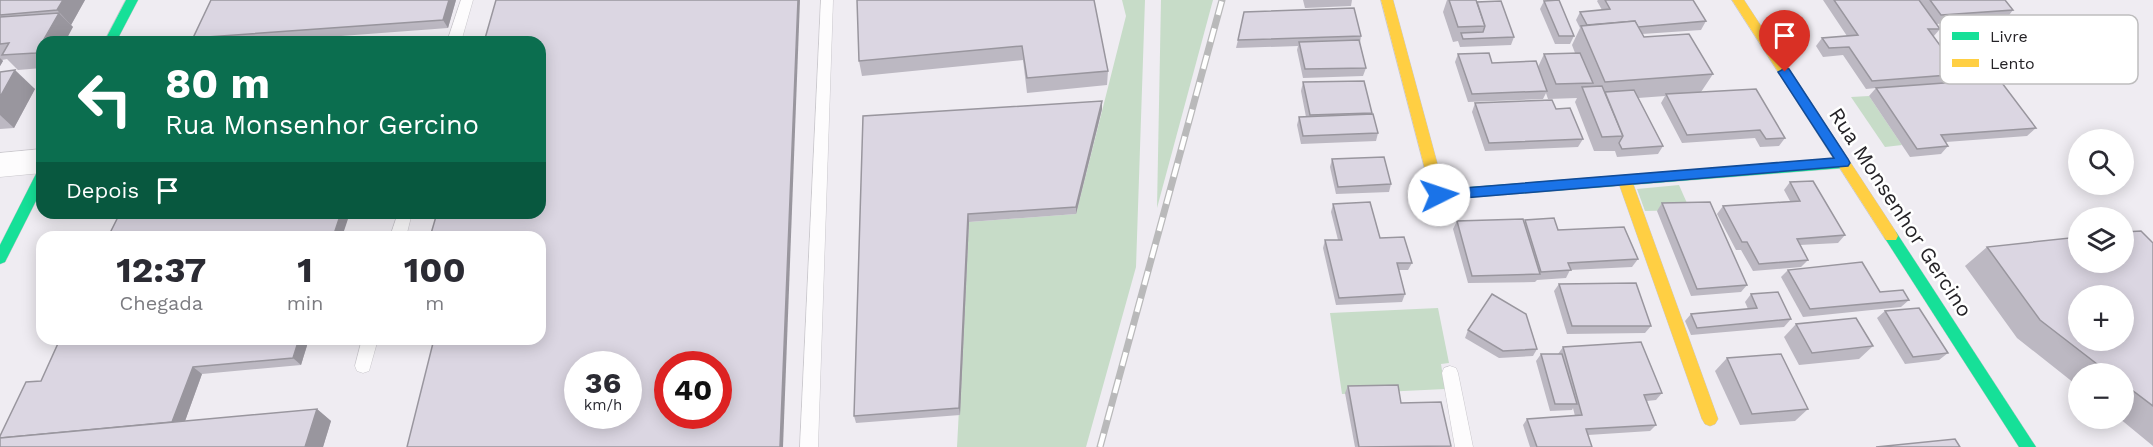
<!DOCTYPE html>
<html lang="pt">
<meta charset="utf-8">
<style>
body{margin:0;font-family:"Work Sans",sans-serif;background:#f2f2f3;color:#2b2b33;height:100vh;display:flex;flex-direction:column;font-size:22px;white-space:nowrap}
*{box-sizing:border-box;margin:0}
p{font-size:20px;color:#7c7c81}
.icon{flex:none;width:33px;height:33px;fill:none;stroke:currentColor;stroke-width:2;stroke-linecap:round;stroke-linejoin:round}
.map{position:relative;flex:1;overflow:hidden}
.panel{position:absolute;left:36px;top:231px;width:510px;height:114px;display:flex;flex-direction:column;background:#fff;border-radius:18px;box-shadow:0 3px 15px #0003}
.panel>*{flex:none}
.banner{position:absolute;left:36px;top:36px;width:510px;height:183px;border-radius:18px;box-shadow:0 3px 15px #0003;background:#0b6e4f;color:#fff;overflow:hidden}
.controls{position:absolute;left:2068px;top:129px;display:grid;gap:12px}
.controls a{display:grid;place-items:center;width:66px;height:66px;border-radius:50%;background:#fff;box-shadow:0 3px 15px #0003;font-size:30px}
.speed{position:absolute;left:564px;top:351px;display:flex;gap:12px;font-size:30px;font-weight:700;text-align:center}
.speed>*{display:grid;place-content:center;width:78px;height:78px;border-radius:50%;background:#fff;box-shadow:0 3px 15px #0003;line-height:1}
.speed small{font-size:15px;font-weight:400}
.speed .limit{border:9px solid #d22;background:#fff;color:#111}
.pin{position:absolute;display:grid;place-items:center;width:51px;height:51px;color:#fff;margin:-62px -26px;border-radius:50% 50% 50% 0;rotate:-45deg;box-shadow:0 0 6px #0007}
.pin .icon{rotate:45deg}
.me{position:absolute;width:66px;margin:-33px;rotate:86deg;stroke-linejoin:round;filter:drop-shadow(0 0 4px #0008)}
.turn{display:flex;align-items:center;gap:21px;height:126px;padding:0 30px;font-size:27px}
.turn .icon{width:78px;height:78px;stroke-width:2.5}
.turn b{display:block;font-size:42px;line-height:51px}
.then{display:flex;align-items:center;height:57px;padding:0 30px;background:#0003;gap:12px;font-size:22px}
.eta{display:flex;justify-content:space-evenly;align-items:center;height:102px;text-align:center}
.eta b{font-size:36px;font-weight:700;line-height:42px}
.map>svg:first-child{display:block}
.green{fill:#c7dcc8}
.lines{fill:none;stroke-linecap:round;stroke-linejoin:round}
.lane-casing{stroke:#c9c7cc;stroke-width:1}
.street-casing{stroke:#c9c7cc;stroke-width:1}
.fast-casing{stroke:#c9c7cc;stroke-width:1}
.slow-casing{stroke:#c9c7cc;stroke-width:1}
.lane{fill:#fdfcfd;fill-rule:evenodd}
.street{fill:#fdfcfd;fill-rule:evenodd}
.fast{fill:#16e098;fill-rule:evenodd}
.slow{fill:#ffcf43;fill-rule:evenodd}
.rail-casing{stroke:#b9b9ba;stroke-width:7}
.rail{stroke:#fff;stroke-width:4.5;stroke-dasharray:14;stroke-linecap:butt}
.wall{fill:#bcb8c2}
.shaded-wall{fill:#99969e}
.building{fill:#dbd6e2;stroke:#99969e;stroke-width:1.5;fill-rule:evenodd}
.route{fill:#1a73e8;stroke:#114b97;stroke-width:1.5}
.labels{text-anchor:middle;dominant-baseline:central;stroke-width:5;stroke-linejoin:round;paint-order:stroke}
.street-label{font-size:21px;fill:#252327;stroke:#fff}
.key{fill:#fff;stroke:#bebdbe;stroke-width:1.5}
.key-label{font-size:16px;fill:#252327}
</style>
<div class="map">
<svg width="2153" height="447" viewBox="0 0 2153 447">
<rect width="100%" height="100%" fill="#efecf2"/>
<g class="green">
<path d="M 1122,0 L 1145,0 L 1136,267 L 1086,447 L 957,447 L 969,222 L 1076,214 L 1126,16 Z"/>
<path d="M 1161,0 L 1213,0 L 1157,208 Z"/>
<path d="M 1869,96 L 1902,145 L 1885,147 L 1851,97 Z"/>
<path d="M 1679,185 L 1690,210 L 1645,211 L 1637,189 Z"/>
<path d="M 1438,308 L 1449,363 L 1441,364 L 1445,389 L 1342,394 L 1330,313 Z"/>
</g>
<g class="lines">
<g class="lane-casing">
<g id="lane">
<path d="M 461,0 L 473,0 L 461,42 L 447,42 Z"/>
<path d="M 821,0 L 833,0 L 818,447 L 800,447 Z"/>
<path d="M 398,213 L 412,213 L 406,237 L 390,237 Z"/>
<path d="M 362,339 L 378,339 L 369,371 L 363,373 L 357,371 L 355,366 Z"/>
<path d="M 1450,366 L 1456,368 L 1458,373 L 1473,447 L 1455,447 L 1442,373 L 1444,368 Z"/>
</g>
</g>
<g class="street-casing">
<path id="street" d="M 42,149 L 42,173 L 0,177 L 0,153 Z"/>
</g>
<g class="fast-casing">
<g id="fast">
<path d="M 126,0 L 138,0 L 116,42 L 104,42 Z"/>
<path d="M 1843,158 L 1849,163 L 1843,168 L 1439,200 L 1434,199 L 1428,181 L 1430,177 L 1440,177 L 1444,189 Z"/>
<path d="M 42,171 L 42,189 L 5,262 L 0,264 L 0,245 L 37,172 Z"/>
<path d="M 1891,230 L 1896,232 L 2036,447 L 2019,447 L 1886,240 L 1884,236 L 1886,232 Z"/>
</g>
</g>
<g class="slow-casing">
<g id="slow">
<path d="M 1381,0 L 1393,0 L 1442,181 L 1435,186 L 1428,181 Z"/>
<path d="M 1732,0 L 1744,0 L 1896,232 L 1898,236 L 1896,240 L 1886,240 Z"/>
<path d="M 1625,176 L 1632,181 L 1718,419 L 1715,424 L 1710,426 L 1705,424 L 1702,419 L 1618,181 Z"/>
</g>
</g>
<use href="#lane" class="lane"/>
<use href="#street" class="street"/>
<use href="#fast" class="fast"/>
<use href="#slow" class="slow"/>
<g class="rail-casing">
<path id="rail" d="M 1100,447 L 1222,0"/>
</g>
<use href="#rail" class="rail"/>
</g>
<g class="wall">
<path d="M 0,0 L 85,0 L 71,25 L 73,27 L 42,42 L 42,68 L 18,70 L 7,59 L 2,60 L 3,61 L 0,66 Z"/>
<path d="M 456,0 L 448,28 L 261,42 L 196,42 L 193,38 Z"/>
<path d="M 1094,0 L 1108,71 L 1107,85 L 1027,93 L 1023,60 L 862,76 L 859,61 Z"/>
<path d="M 1303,0 L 1352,0 L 1351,6 L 1305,8 Z"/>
<path d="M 1447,0 L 1476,0 L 1477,2 L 1514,37 L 1511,45 L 1460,47 L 1458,41 L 1453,42 L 1443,12 Z"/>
<path d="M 1598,0 L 1605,0 L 1706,21 L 1701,30 L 1642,34 L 1644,37 L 1713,74 L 1701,92 L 1785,138 L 1779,146 L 1760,147 L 1755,138 L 1682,143 L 1661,103 L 1665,96 L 1638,98 L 1663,146 L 1658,154 L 1617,157 L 1615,151 L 1594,151 L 1575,102 L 1577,98 L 1548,99 L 1546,93 L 1543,99 L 1468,102 L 1455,62 L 1458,54 L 1492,63 L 1538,67 L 1544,54 L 1575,53 L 1572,45 L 1580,28 L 1576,20 L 1580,12 L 1602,10 L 1597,1 Z"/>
<path d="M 1823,0 L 2005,0 L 2013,10 L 2006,19 L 1936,24 L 1940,29 L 1933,37 L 1961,74 L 1954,82 L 2036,128 L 2027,136 L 1946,142 L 1948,146 L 1941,154 L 1910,157 L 1869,96 L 1876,88 L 1866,89 L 1843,55 L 1823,57 L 1816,46 L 1822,38 L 1847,36 Z"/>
<path d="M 1544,1 L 1574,36 L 1570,44 L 1555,44 L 1540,9 Z"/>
<path d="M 1361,36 L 1360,43 L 1366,68 L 1363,76 L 1303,78 L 1297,50 L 1298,46 L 1236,48 L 1238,40 Z"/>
<path d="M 0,72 L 35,89 L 14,128 L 0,129 Z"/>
<path d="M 1303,82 L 1372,113 L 1372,115 L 1378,133 L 1376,141 L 1301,144 L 1297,125 L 1299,117 L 1306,117 L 1301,91 Z"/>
<path d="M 1102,101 L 1102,109 L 1076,214 L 969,222 L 960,415 L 856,423 L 854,416 L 863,116 Z"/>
<path d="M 1475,103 L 1556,109 L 1583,139 L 1578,147 L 1485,151 L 1472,112 Z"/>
<path d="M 1332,159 L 1391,184 L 1389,192 L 1336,194 L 1330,167 Z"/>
<path d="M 1790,182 L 1845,235 L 1838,243 L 1800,245 L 1808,260 L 1801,267 L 1753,271 L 1741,250 L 1736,250 L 1717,214 L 1723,206 L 1790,201 L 1784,190 Z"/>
<path d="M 1662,203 L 1747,285 L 1741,292 L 1691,296 L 1657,211 Z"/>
<path d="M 1333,204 L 1412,263 L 1408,270 L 1399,270 L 1405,294 L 1402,302 L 1336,305 L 1323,248 L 1325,240 L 1338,240 L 1331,212 Z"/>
<path d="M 1525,220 L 1558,230 L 1638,259 L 1632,267 L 1570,270 L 1566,278 L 1537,280 L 1535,282 L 1468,283 L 1453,229 L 1457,221 L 1524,223 Z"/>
<path d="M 2153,243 L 2153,446 L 2119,418 L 2124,418 L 2124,374 L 2079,374 L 2079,387 L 2017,338 L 1965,266 L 1987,247 Z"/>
<path d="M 1788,270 L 1880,292 L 1909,300 L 1901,307 L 1803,317 L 1781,277 Z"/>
<path d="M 1559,284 L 1651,326 L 1645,333 L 1567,334 L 1554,291 Z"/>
<path d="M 1751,294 L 1791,319 L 1784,327 L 1691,335 L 1685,321 L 1691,314 L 1748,309 L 1745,302 Z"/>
<path d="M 1885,311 L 1948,353 L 1939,360 L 1905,364 L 1877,318 Z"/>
<path d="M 1796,324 L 1873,346 L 1859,359 L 1799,365 L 1784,337 Z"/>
<path d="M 1468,330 L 1537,349 L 1533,356 L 1499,358 L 1465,338 Z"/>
<path d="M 309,339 L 301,365 L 202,374 L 185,421 L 317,409 L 331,421 L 323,447 L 0,447 L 41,381 Z"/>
<path d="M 1563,347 L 1662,393 L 1656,400 L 1647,401 L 1656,425 L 1650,431 L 1588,435 L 1592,447 L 1530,447 L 1523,425 L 1527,419 L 1575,416 L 1573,408 L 1572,410 L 1550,411 L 1536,361 L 1541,354 L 1558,354 Z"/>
<path d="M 1727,358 L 1808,409 L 1795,421 L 1740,425 L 1715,371 Z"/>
<path d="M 1348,386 L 1401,403 L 1451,446 L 1450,447 L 1355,447 L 1345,393 Z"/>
</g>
<g class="shaded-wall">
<path d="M 63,0 L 85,0 L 71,25 L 57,10 Z"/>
<path d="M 449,0 L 456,0 L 448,28 L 443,20 Z"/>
<path d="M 798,0 L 800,0 L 783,447 L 780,447 Z"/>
<path d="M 59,13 L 73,27 L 65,42 L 42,42 Z"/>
<path d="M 42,43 L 42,58 L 36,53 Z"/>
<path d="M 0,58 L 3,61 L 0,66 Z"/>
<path d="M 15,70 L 35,89 L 14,128 L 0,115 L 0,97 Z"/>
<path d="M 1102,101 L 1102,109 L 1076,214 L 1076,207 Z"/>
<path d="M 341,213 L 350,213 L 342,237 L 333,237 Z"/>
<path d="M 968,214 L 969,222 L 960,415 L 959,408 Z"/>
<path d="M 299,339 L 309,339 L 301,365 L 293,358 Z"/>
<path d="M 193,367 L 202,374 L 180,435 L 170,428 Z"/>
<path d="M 317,409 L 331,421 L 323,447 L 305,447 Z"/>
</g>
<g class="building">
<path d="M 0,0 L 63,0 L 57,10 L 0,15 Z"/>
<path d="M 211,0 L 449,0 L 443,20 L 193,38 Z"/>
<path d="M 496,0 L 798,0 L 780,447 L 407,447 L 434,339 L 540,339 L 540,237 L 430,237 L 437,213 L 540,213 L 540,42 L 484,42 ZM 578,364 L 628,364 L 628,416 L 578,416 ZM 668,364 L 718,364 L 718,416 L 668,416 Z"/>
<path d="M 857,0 L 1094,0 L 1108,71 L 1027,78 L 1022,46 L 859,61 Z"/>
<path d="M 1449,0 L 1476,0 L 1485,26 L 1458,27 Z"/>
<path d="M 1559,0 L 1574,36 L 1559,36 L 1544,1 Z"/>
<path d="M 1605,0 L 1693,0 L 1706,21 L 1638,27 L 1635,21 L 1587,25 L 1580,12 L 1610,9 Z"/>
<path d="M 1834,0 L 1919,0 L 1940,29 L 1928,29 L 1961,74 L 1872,81 L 1849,47 L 1829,48 L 1822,38 L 1858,35 Z"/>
<path d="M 1930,0 L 2005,0 L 2013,10 L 1941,15 Z"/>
<path d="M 1501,1 L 1514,37 L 1463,39 L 1461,33 L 1483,32 L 1485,26 L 1477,2 Z"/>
<path d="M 1354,8 L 1361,36 L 1238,40 L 1244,12 Z"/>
<path d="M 59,13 L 36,53 L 2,55 L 9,43 L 0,44 L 0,17 Z"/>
<path d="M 1635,21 L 1644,37 L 1689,34 L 1713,74 L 1605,82 L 1581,26 Z"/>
<path d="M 1359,40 L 1366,68 L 1305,69 L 1299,42 Z"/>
<path d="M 1489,53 L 1492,63 L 1536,61 L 1547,91 L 1472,94 L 1458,54 Z"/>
<path d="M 1580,53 L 1593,83 L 1556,84 L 1544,54 Z"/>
<path d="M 15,70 L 0,97 L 0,72 Z"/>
<path d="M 1999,79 L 2036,128 L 1941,135 L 1948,146 L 1917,149 L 1876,88 Z"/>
<path d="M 1364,81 L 1372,113 L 1310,115 L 1303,82 Z"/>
<path d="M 1602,86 L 1623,136 L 1602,137 L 1582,87 Z"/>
<path d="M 1756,89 L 1785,138 L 1766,139 L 1760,130 L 1687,135 L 1666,94 Z"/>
<path d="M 1634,90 L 1663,146 L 1622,149 L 1619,143 L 1623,136 L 1605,92 Z"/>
<path d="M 1552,100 L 1556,109 L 1570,108 L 1583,139 L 1489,143 L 1475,103 Z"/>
<path d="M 1102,101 L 1076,207 L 968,214 L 959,408 L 854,416 L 863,116 Z"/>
<path d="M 1373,114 L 1378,133 L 1303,136 L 1299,117 Z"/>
<path d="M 1384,157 L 1391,184 L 1338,187 L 1332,159 Z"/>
<path d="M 1813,181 L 1845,235 L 1797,239 L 1808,260 L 1759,264 L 1747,242 L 1742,242 L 1723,206 L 1800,201 L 1790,182 Z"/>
<path d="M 1370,202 L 1380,238 L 1404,237 L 1412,263 L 1397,263 L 1405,294 L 1339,298 L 1325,240 L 1342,240 L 1333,204 Z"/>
<path d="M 1710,202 L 1747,285 L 1697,289 L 1662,203 Z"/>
<path d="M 120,213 L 341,213 L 333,237 L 108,237 Z"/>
<path d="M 1554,218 L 1558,230 L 1624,227 L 1638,259 L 1568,263 L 1571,270 L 1541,272 L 1525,220 Z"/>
<path d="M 1523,219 L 1540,274 L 1472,276 L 1457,221 Z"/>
<path d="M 2141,231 L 2153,243 L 2153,406 L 2124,384 L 2124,374 L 2110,374 L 2040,320 L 1987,247 L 2079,237 L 2079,262 L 2124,262 L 2124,232 ZM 2079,296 L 2124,296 L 2124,340 L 2079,340 Z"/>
<path d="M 1862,262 L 1880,292 L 1903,290 L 1909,300 L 1810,309 L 1788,270 Z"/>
<path d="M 1636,283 L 1651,326 L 1572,326 L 1559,284 Z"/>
<path d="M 1778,292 L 1791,319 L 1697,328 L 1691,314 L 1757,308 L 1751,294 Z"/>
<path d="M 1492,294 L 1526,314 L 1537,349 L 1503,351 L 1468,330 Z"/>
<path d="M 1919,308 L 1948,353 L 1913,357 L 1885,311 Z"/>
<path d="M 1856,318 L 1873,346 L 1812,353 L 1796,324 Z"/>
<path d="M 60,339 L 299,339 L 293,358 L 193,367 L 172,422 L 0,438 L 0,436 L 26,382 L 41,381 Z"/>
<path d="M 1641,342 L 1662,393 L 1644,395 L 1656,425 L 1586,429 L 1592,447 L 1537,447 L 1527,419 L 1582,415 L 1563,347 Z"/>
<path d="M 1541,354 L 1562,354 L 1577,404 L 1555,404 Z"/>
<path d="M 1781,354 L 1808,409 L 1752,414 L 1727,358 Z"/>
<path d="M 1398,385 L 1401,403 L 1441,402 L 1451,446 L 1359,447 L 1348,386 Z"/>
<path d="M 317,409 L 305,447 L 0,447 L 0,438 Z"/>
<path d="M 1955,439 L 1960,447 L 1876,447 Z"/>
</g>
<path class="route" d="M 1785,68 L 1789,69 L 1848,159 L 1850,163 L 1848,166 L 1439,200 L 1432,195 L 1439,190 L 1834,158 L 1778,72 Z"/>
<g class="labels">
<g class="street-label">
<text transform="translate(1901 212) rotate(57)">Rua Monsenhor Gercino</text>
</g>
</g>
<rect x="1940" y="15" width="198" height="69" rx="9" class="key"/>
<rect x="1952" y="32" width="27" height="8" fill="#16e098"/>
<rect x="1952" y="59" width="27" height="8" fill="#ffcf43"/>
<g class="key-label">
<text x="1990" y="42">Livre</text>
<text x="1990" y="69">Lento</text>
</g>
</svg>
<div class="controls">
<a><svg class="icon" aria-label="search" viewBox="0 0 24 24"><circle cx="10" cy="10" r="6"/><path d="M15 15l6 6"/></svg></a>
<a><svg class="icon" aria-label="layers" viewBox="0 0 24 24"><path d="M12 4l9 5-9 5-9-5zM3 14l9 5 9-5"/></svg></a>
<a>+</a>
<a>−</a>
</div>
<div class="speed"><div>36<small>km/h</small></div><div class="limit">40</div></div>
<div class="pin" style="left:1785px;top:72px;background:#d93025"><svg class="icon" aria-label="arrive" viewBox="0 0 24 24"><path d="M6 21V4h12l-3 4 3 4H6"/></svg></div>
<svg class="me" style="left:1439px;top:195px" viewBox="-20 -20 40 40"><circle r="19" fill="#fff"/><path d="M0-13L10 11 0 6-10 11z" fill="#1a73e8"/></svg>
<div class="banner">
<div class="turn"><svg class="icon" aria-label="left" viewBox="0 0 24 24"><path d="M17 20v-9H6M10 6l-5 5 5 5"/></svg><div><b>80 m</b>Rua Monsenhor Gercino</div></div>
<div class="then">Depois<svg class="icon" aria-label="arrive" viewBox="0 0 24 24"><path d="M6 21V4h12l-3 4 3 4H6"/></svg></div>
</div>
<section class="panel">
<div class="eta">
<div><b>12:37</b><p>Chegada</p></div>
<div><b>1</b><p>min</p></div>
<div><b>100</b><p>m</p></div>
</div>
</section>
</div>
